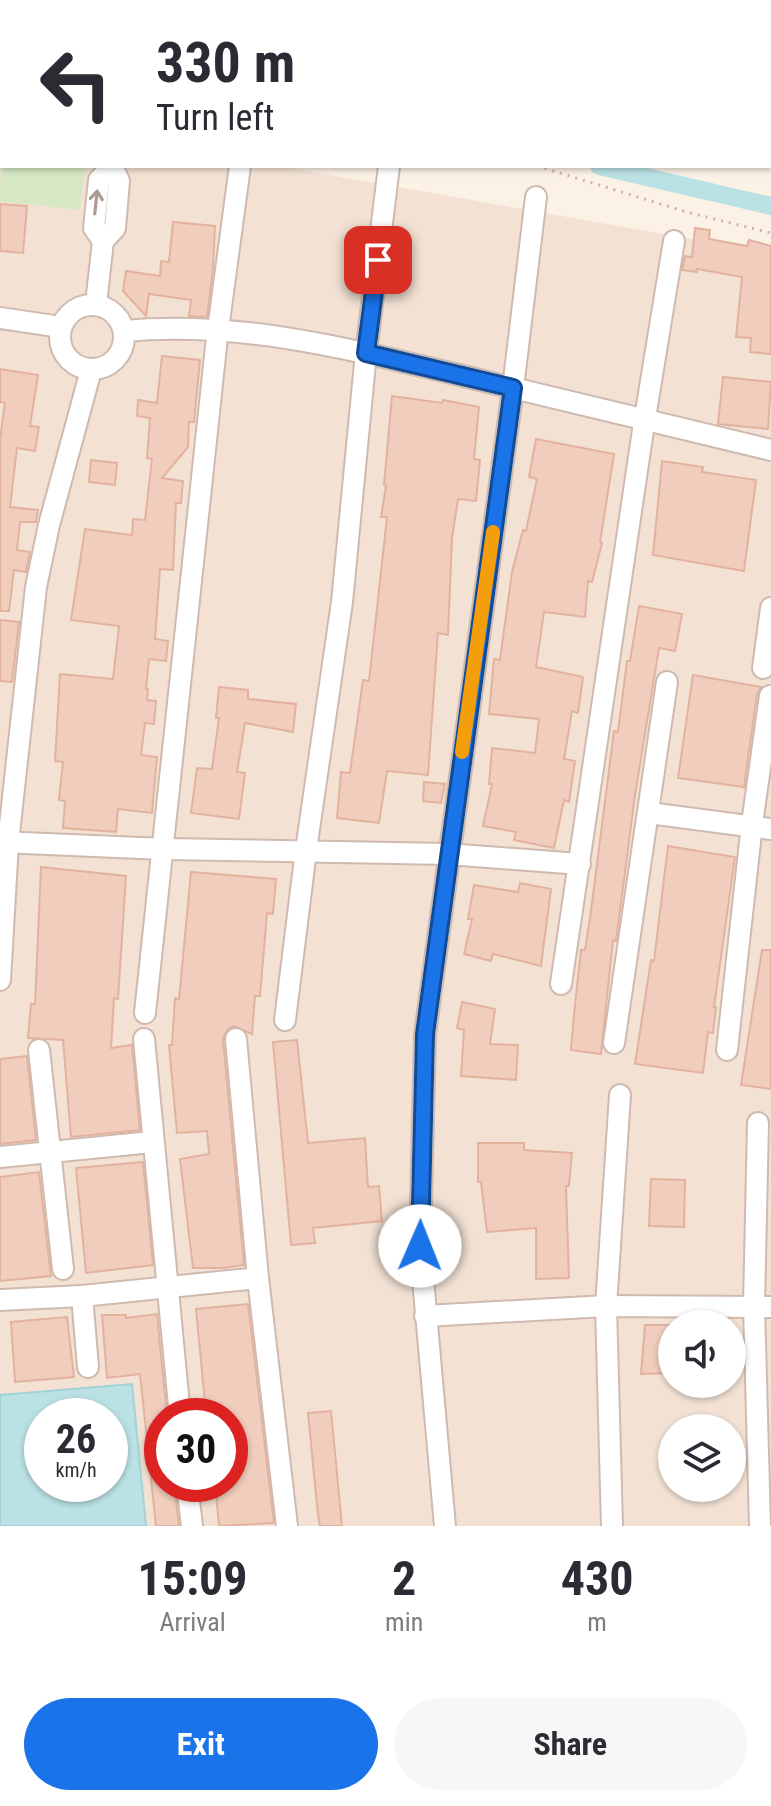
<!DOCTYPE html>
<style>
body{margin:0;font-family:"Roboto Condensed",sans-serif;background:#f7f7f7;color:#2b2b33;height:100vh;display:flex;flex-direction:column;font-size:30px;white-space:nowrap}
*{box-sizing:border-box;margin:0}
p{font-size:26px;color:#7c7c81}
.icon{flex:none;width:44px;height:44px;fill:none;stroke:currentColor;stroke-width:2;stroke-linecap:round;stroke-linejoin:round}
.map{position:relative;height:1526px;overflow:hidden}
.panel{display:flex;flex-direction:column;background:#fff;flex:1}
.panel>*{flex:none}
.banner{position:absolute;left:0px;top:0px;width:772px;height:168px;box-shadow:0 2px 6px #0004;background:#fff;color:#2b2b33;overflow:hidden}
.controls{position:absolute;left:658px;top:1310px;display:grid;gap:16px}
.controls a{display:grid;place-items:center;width:88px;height:88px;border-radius:50%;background:#fff;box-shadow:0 2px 6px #0004;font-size:40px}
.speed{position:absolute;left:24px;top:1398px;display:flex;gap:16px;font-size:40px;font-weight:700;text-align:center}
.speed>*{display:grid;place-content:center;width:104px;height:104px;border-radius:50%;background:#fff;box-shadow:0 2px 6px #0004;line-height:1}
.speed small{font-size:20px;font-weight:400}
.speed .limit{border:12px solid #d22;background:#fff;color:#111}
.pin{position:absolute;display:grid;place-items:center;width:68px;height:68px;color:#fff;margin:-34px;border-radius:16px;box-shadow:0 4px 12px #0006}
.me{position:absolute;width:88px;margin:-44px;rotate:1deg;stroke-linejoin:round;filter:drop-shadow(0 0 6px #0008)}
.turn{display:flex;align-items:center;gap:28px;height:168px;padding:0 24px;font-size:36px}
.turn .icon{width:104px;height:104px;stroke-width:2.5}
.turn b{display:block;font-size:56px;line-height:68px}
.eta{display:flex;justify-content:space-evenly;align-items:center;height:136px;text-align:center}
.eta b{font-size:48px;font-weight:700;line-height:56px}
.cta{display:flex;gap:16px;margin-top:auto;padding:16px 24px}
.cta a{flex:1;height:92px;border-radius:48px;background:#1a73e8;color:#fff;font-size:32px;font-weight:700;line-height:92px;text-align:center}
.cta a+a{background:#f7f7f7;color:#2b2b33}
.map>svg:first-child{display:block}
.residential{fill:#f3e2d4;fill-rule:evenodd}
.green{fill:#d6e9c4}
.water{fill:#bae2e5;stroke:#a1d3d6;stroke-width:2;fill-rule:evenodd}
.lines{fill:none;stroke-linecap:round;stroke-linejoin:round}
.canal{stroke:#bae2e5;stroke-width:18}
.building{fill:#f0cdbd;stroke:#e3b29e;stroke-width:2}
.service-casing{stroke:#cfbaaf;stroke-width:14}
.minor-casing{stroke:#cfbaaf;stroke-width:24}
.path{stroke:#d5b0a1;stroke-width:3;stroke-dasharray:2 6;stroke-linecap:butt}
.service{stroke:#fff;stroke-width:10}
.minor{stroke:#fff;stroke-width:20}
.oneway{stroke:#ac9a93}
.route-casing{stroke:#114b97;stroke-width:20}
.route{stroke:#1a73e8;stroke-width:14}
.slow{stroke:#f59e0b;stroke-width:14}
</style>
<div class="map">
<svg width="771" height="1526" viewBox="0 0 771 1526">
<rect width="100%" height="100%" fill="#fcf1e5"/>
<path class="residential" d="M 0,117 L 2,166 L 279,166 L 771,253 L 771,1526 L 146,1526 L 132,1384 L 0,1395 ZM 672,1324 L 732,1324 L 732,1384 L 672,1384 ZM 162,1416 L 230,1416 L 230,1484 L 162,1484 ZM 672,1428 L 732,1428 L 732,1488 L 672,1488 Z"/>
<path class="green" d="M 2,122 L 2,166 L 85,166 L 80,210 L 0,201 Z"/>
<path class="water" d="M 132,1384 L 146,1526 L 0,1526 L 0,1395 ZM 42,1416 L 110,1416 L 110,1484 L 42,1484 Z"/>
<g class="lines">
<g class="canal">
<path d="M 0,71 L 2,71"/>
<path d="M 599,166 L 771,206"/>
</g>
</g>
<g class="building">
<path d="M 0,204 L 27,206 L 23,253 L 0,251 Z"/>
<path d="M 173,222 L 215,226 L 213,269 L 207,317 L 189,316 L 191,300 L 149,294 L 146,316 L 123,291 L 126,271 L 160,276 L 161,261 L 169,262 Z"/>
<path d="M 695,228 L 710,230 L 709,239 L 747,246 L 749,240 L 771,246 L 771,354 L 750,352 L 751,338 L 736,337 L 742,277 L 697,269 L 697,272 L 682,270 L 685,256 L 692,257 Z"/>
<path d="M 162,356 L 200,360 L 194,422 L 189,422 L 188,447 L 162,478 L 183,481 L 181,503 L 176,503 L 173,570 L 160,569 L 155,639 L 168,641 L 166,661 L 149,659 L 146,689 L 148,689 L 147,700 L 156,701 L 154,724 L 145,723 L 141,755 L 157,757 L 152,813 L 118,809 L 116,832 L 63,828 L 65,801 L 59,800 L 63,762 L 55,761 L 60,674 L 113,679 L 119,626 L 71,620 L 85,529 L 132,535 L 133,519 L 145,520 L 152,459 L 147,458 L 150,418 L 137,416 L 138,400 L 157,403 Z"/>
<path d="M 0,369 L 38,375 L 30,426 L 39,427 L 35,451 L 17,448 L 10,507 L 38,510 L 36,522 L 20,522 L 17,550 L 30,552 L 26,572 L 14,570 L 9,611 L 0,611 L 0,439 L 5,403 L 0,402 Z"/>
<path d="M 723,377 L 771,382 L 768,429 L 718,424 Z"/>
<path d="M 392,396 L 442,403 L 443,400 L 479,407 L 474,459 L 480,460 L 476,501 L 458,499 L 452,538 L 448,635 L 438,633 L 428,775 L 387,771 L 379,823 L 337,818 L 341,772 L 350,773 L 363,680 L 369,681 L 387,517 L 381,517 L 386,486 L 384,485 Z"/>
<path d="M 536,439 L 614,454 L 600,542 L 602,543 L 592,582 L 588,581 L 585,617 L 544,612 L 536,667 L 583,677 L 578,713 L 572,711 L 564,759 L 575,761 L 569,802 L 564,800 L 554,848 L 514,840 L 516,832 L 483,826 L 492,784 L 489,784 L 492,748 L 535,753 L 539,719 L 489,714 L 494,659 L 500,660 L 512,572 L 523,530 L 526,531 L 537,479 L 529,477 Z"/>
<path d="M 91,460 L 117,463 L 115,485 L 89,482 Z"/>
<path d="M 662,461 L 703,467 L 702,472 L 756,480 L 744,571 L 653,555 Z"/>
<path d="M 639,606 L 682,614 L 675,651 L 659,648 L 635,795 L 616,941 L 613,940 L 601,1054 L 571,1050 L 574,1014 L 581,950 L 585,950 L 591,911 L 614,731 L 618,732 L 627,661 L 630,661 Z"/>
<path d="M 0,620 L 19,622 L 12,682 L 0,681 Z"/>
<path d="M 693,675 L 761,687 L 757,694 L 744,787 L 678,778 Z"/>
<path d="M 219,687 L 248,690 L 248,699 L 296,704 L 293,732 L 245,723 L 237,772 L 245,773 L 239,819 L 191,813 L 197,768 L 212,769 L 219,718 L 216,718 Z"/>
<path d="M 424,782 L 445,784 L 441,803 L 423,801 Z"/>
<path d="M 668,846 L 735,857 L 714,1007 L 716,1007 L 713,1033 L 708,1032 L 703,1073 L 635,1064 L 651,960 L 654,961 Z"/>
<path d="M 41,867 L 126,876 L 118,999 L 114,998 L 111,1048 L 132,1045 L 140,1130 L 71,1137 L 63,1040 L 28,1038 L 31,1004 L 35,1004 Z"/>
<path d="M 191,872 L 276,879 L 273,914 L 267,913 L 260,996 L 255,996 L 252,1034 L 234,1026 L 228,1029 L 223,1039 L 244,1265 L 223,1268 L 193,1268 L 180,1159 L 209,1154 L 207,1131 L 177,1133 L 169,1045 L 172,1045 L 175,998 L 179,999 Z"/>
<path d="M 520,883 L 551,889 L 541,966 L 493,954 L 491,961 L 464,954 L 472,919 L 468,919 L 474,885 L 518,892 Z"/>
<path d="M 762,950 L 771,950 L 771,1089 L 741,1085 Z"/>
<path d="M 462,1002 L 495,1009 L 490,1044 L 518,1045 L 516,1080 L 461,1076 L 464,1030 L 457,1028 Z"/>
<path d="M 297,1040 L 308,1143 L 365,1138 L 368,1187 L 379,1186 L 382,1221 L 313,1228 L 315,1243 L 291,1245 L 273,1042 Z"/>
<path d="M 27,1056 L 36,1140 L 0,1144 L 0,1059 Z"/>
<path d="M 478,1143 L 524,1143 L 524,1150 L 572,1153 L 569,1186 L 566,1186 L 569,1278 L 536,1279 L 536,1228 L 487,1232 L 481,1182 L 478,1182 Z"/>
<path d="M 143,1162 L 153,1265 L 86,1273 L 76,1168 Z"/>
<path d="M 39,1172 L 51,1276 L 0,1281 L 0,1177 Z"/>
<path d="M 651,1179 L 685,1180 L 684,1227 L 649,1226 Z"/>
<path d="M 248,1304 L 274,1523 L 219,1526 L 215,1484 L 230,1484 L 230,1412 L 206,1414 L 196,1309 Z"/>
<path d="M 157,1314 L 167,1415 L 162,1416 L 162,1484 L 174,1484 L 179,1526 L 156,1526 L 140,1374 L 107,1378 L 102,1315 L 126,1315 L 126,1318 Z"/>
<path d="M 67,1317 L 74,1377 L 15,1382 L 11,1322 Z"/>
<path d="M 645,1325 L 672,1325 L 672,1373 L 641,1374 Z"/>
<path d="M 331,1411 L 342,1526 L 320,1526 L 318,1515 L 308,1413 Z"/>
</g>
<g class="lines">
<g class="service-casing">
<g id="service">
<path d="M 466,2 L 466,0"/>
<path d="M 588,2 L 589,0"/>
</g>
</g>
<g class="minor-casing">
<g id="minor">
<path d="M 129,2 L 129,0"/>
<path d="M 365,2 L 365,0"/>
<path d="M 738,2 L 739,0"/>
<path d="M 103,241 L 94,228 L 99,180 L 112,167"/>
<path d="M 96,304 L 103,241 L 115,228 L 119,181 L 112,166"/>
<circle cx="92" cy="337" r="32"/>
<path d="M 0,318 L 61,327"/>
<path d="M 124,331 C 237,320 350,349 459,375 C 563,400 667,425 771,450"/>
<path d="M 763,668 L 771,608"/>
<path d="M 649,813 L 771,829"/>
<path d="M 0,842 L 164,849 L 448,854 L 580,864"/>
<path d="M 0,980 L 8,843 L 36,587 L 49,525 L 91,370"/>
<path d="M 561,984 L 643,430 L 674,241"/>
<path d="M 145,1013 L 217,337 L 240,166"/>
<path d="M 285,1020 L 306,850 L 342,602 L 366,353 L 389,166"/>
<path d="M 144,1039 L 180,1416"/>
<path d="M 236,1039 L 258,1278 L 287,1526"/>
<path d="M 614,1043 L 667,682"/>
<path d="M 39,1050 L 63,1269"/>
<path d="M 727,1050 L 752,824 L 770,696"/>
<path d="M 758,1123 L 754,1306 L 760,1526"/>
<path d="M 0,1157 L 152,1142"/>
<path d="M 82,1296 L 88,1367"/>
<path d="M 0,1300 L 82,1296 L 258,1278"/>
<path d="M 425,1316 L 606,1306 L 771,1307"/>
<path d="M 187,1484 L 192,1526"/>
<path d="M 445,1526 L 420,1246 L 425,1034 L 513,388 L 536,197"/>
<path d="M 612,1526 L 606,1306 L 620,1095"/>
</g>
</g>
<g class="path">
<path d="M 0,97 L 2,97"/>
<path d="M 537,166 L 690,213 L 771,233"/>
</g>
<use href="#service" class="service"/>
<use href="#minor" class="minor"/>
</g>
<defs><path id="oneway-shaft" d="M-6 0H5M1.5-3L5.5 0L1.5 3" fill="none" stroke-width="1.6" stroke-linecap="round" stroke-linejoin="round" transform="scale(2)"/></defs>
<use class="oneway" href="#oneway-shaft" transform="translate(96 202) rotate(-84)"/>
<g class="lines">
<g class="route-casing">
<path id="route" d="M 378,260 L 366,353 L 513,388 L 425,1034 L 420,1246"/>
</g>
<use href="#route" class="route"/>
<path class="slow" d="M 462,752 L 493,532"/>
</g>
</svg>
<div class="controls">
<a><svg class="icon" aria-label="sound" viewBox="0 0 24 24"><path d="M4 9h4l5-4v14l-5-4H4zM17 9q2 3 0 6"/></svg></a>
<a><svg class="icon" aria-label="layers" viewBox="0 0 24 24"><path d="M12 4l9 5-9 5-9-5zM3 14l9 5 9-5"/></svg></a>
</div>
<div class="speed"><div>26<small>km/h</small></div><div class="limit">30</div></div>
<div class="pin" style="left:378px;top:260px;background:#d93025"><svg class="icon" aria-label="arrive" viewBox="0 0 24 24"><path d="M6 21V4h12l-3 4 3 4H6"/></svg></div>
<svg class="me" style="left:420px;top:1246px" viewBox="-20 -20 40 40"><circle r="19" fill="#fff"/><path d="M0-13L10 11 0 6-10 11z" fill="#1a73e8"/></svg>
<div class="banner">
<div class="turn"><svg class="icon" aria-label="left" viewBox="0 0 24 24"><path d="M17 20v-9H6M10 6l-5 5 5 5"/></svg><div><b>330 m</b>Turn left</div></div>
</div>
</div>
<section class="panel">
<div class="eta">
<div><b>15:09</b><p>Arrival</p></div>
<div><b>2</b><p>min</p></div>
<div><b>430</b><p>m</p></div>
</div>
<div class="cta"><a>Exit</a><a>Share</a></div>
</section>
